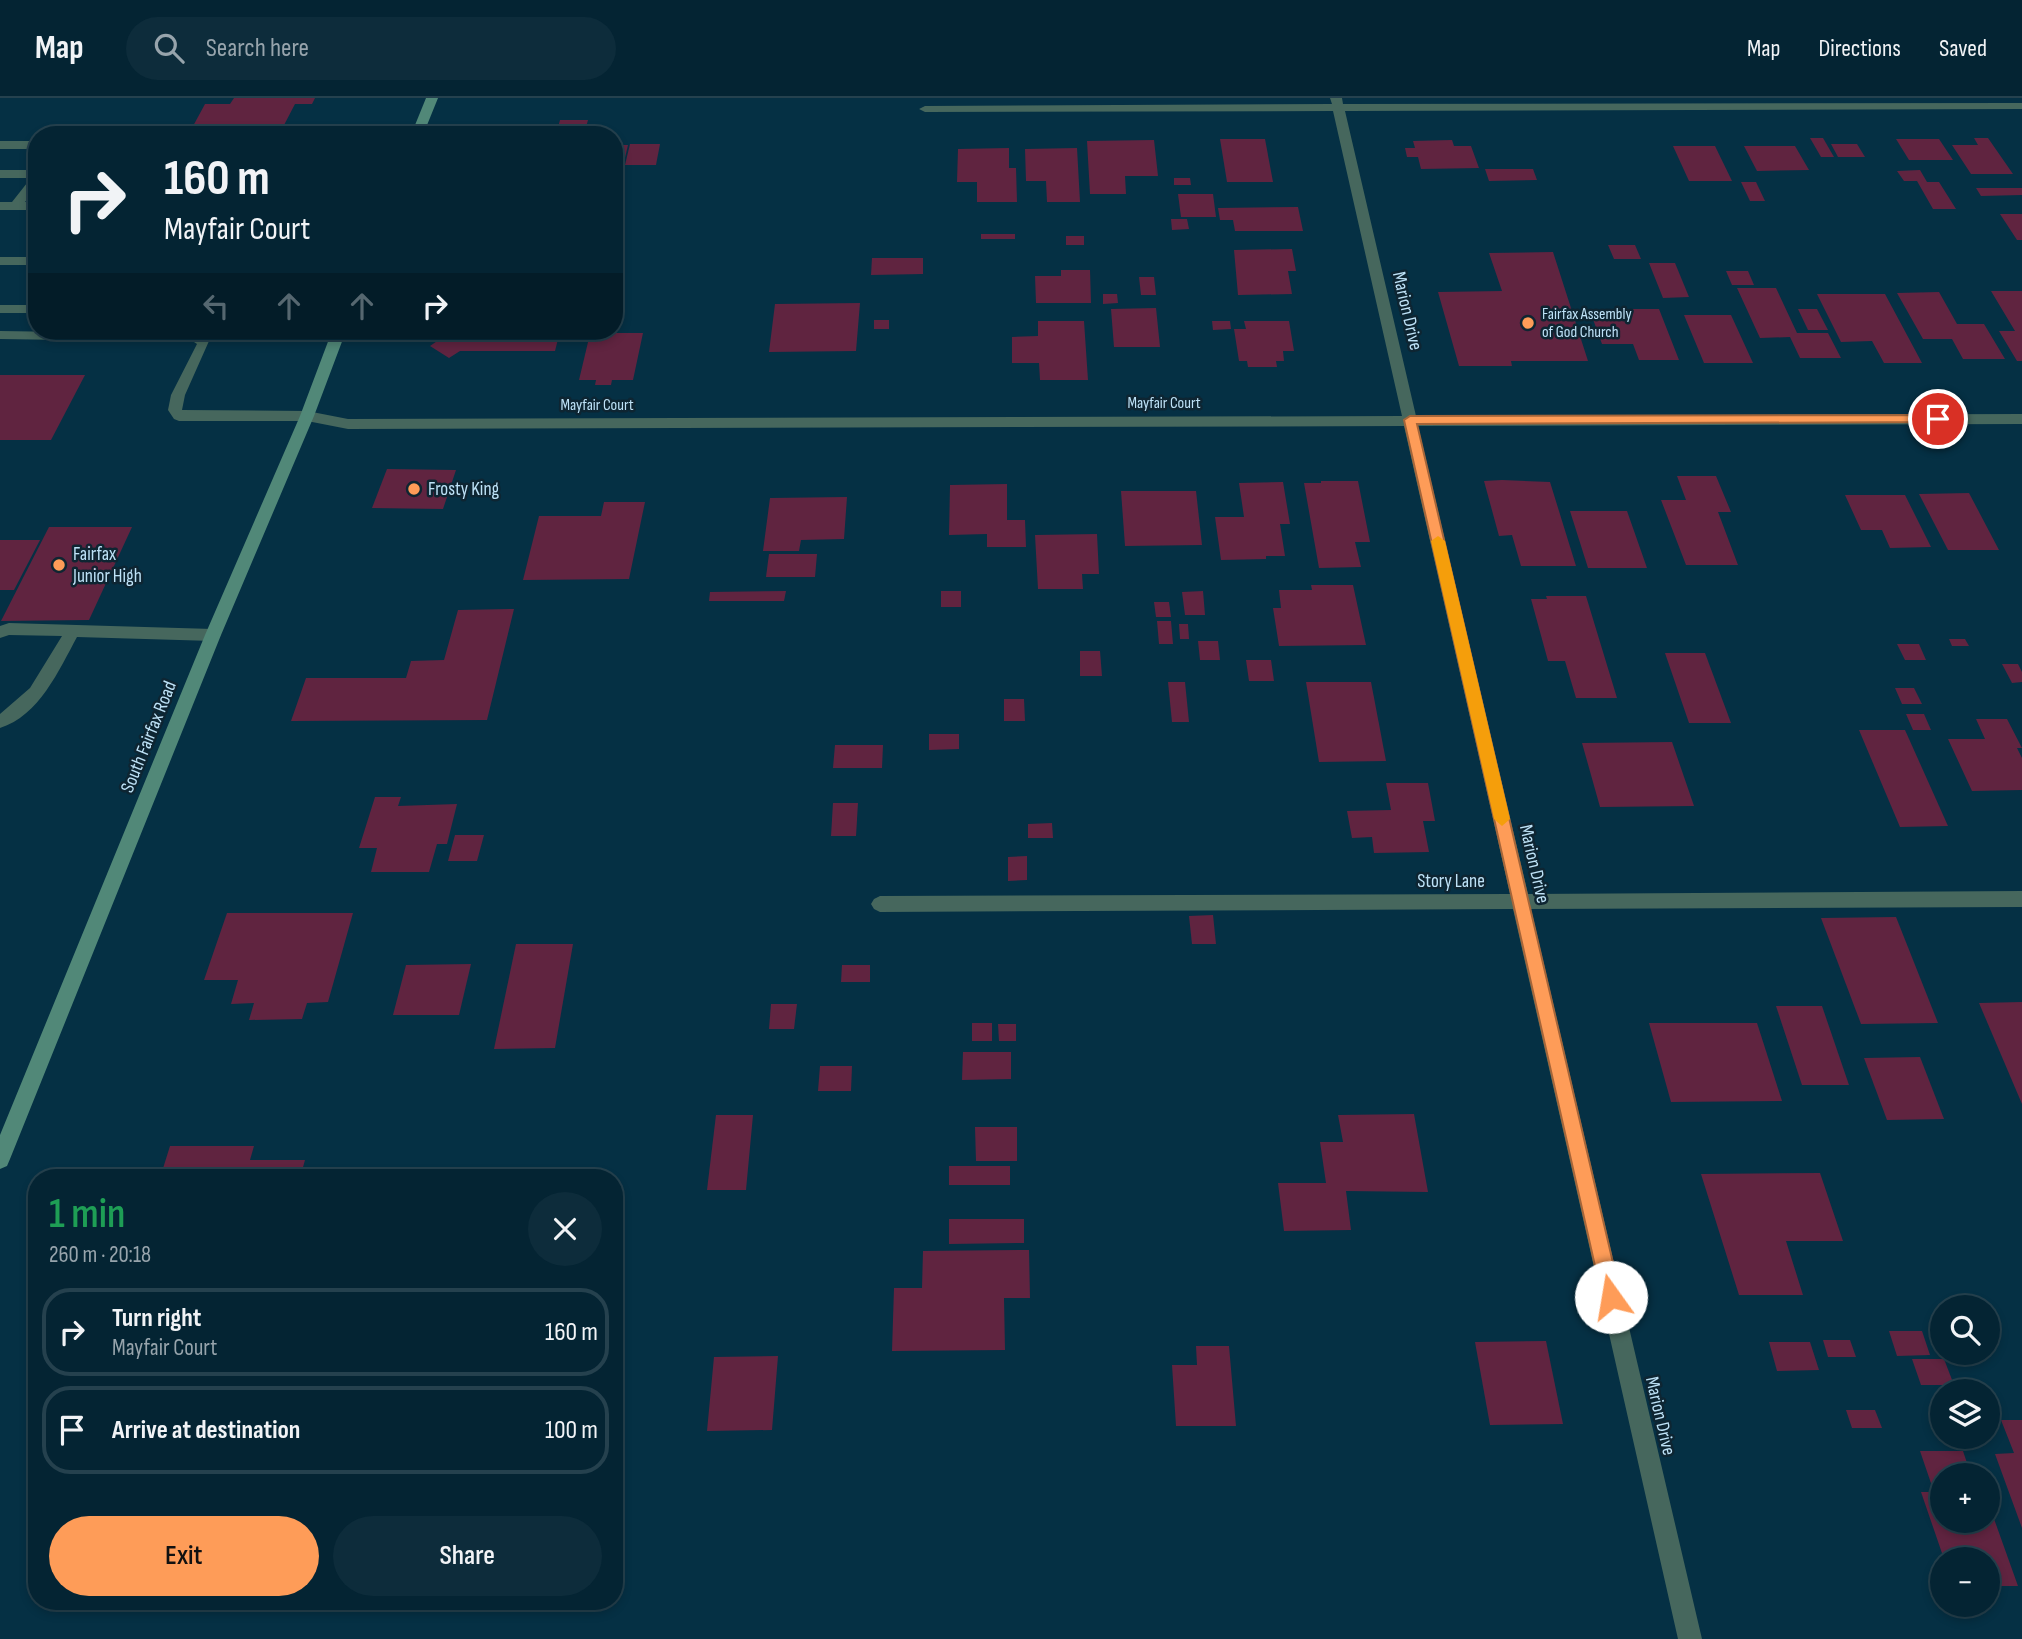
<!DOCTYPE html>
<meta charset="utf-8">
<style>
body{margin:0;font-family:"Sofia Sans Condensed",sans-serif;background:#0d2c3b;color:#f1f3f6;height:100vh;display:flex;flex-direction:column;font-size:26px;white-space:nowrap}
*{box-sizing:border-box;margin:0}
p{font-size:23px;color:#97a4ac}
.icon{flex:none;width:38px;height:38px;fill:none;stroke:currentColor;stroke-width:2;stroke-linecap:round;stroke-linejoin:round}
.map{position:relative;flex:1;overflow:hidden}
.sheet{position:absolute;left:28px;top:1071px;width:595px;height:441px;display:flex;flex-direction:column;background:#042433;border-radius:28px;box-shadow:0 4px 10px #0003,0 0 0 2px #25414e}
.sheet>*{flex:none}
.guide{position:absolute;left:28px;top:28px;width:595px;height:214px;border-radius:28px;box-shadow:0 4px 10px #0003,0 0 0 2px #25414e;background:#042433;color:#f1f3f6;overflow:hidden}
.tools{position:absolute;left:1930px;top:1197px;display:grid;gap:14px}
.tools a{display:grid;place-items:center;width:70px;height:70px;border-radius:50%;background:#042433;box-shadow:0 4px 10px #0003,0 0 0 2px #25414e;font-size:35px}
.pin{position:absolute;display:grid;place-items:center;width:60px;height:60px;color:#fff;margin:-30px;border:4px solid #fff;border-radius:50%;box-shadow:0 2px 7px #0007}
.me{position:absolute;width:77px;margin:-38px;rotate:347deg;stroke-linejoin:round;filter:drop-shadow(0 0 5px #0008)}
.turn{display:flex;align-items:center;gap:24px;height:147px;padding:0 21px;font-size:32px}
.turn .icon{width:91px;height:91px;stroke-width:2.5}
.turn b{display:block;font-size:49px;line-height:60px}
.lanes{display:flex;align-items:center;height:66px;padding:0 21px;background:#0003;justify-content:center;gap:35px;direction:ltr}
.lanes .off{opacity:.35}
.round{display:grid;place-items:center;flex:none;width:74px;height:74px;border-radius:37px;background:#0d2c3b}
.head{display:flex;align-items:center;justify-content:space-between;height:119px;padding:0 21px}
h1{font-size:42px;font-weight:600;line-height:52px;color:#1e9e55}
.primary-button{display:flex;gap:14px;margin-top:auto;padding:14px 21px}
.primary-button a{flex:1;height:80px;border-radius:42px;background:#fe9c58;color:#111;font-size:28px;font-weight:600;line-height:80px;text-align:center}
.primary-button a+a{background:#0d2c3b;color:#f1f3f6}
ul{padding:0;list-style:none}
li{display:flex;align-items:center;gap:21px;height:88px;margin:0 14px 10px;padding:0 7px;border:4px solid #25414e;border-radius:28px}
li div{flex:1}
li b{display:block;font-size:26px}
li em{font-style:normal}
header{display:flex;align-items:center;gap:42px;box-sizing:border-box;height:98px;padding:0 35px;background:#042433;border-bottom:2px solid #25414e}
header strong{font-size:33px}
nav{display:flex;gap:38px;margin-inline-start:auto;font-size:24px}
.search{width:490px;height:63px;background:#0d2c3b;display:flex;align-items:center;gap:18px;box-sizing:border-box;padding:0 24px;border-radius:38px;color:#97a4ac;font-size:26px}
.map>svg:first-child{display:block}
.building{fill:#602440}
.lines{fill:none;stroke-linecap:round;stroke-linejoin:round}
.lane{fill:#46675d;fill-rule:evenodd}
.street{fill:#46675d;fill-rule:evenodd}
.secondary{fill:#518878;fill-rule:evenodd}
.route{fill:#fe9c58;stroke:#a56539;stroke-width:2}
.slow{fill:#f59e0b}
.poi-dot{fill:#fe9c58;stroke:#0e2532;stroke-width:2.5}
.labels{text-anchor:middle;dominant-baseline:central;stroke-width:5;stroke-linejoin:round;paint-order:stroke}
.far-poi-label{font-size:16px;fill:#bee2f7;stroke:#0e2532;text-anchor:start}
.far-street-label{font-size:16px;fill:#bee2f7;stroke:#0e2532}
.street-label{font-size:19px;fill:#bee2f7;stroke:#0e2532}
.poi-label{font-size:19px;fill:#bee2f7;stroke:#0e2532;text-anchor:start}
</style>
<header>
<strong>Map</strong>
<div class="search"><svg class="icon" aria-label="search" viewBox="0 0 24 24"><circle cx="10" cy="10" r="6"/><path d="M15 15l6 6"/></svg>Search here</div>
<nav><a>Map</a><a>Directions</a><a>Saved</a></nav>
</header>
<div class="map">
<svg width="2022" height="1541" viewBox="0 0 2022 1541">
<rect width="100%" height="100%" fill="#053044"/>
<g class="building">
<path d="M 234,0 L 315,0 L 312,6 L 295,6 L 283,29 L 192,30 L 205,6 L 230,6 Z"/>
<path d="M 560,22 L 588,22 L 584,37 L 556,37 Z"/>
<path d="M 1810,40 L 1823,40 L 1834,59 L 1821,59 Z"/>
<path d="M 1974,40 L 1988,40 L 2013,76 L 1971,76 L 1952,47 L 1978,47 Z"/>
<path d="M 1220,41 L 1265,41 L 1273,84 L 1227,84 Z"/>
<path d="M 1896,41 L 1939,41 L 1953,62 L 1909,62 Z"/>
<path d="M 1154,42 L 1158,78 L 1125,78 L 1126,96 L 1090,96 L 1087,43 Z"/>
<path d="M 1452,42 L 1454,48 L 1471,48 L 1479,70 L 1421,71 L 1418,59 L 1407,59 L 1405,50 L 1415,50 L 1413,43 Z"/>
<path d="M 630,46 L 660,46 L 656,67 L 625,67 Z"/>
<path d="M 1831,46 L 1857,46 L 1865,59 L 1838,59 Z"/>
<path d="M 614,47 L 628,47 L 624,64 L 614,64 Z"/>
<path d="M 1673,48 L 1715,48 L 1732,83 L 1689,83 Z"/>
<path d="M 1744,48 L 1795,48 L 1809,72 L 1757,73 Z"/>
<path d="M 1009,50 L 1009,70 L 1016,70 L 1017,104 L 977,104 L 977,84 L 957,84 L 958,51 Z"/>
<path d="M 1077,50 L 1080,104 L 1047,104 L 1046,83 L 1026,83 L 1025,51 Z"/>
<path d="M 1485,71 L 1533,71 L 1537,82 L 1489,83 Z"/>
<path d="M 1920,72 L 1927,84 L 1939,84 L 1956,111 L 1933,111 L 1917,83 L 1904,83 L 1897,73 Z"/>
<path d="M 1174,80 L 1190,80 L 1191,87 L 1174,87 Z"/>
<path d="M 1741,84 L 1756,84 L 1765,103 L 1750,103 Z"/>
<path d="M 1976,90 L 2022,90 L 2022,97 L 1981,98 Z"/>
<path d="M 1178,96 L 1213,96 L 1216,119 L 1181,119 Z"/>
<path d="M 1298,109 L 1303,133 L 1235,133 L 1233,122 L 1220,122 L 1218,110 Z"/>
<path d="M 2000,116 L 2022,116 L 2022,142 L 2017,142 Z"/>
<path d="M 1171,121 L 1187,121 L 1189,131 L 1172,132 Z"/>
<rect x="981" y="136" width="34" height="5"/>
<rect x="1066" y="138" width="18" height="9"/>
<path d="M 1608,147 L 1635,147 L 1641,161 L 1614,161 Z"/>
<path d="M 1292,151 L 1296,173 L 1288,173 L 1292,196 L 1238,197 L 1234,152 Z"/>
<path d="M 1553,154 L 1588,263 L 1511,263 L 1512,268 L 1459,268 L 1438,194 L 1502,193 L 1489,155 Z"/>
<path d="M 872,160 L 923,160 L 923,176 L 871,177 Z"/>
<path d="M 1649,165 L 1675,165 L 1689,199 L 1663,200 Z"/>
<path d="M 1061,172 L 1090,172 L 1091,205 L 1036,205 L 1035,178 L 1061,178 Z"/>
<path d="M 1726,173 L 1748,173 L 1754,187 L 1732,187 Z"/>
<path d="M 1139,179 L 1154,179 L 1156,197 L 1141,197 Z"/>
<path d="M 1737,190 L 1776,190 L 1797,235 L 1828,235 L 1841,260 L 1800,260 L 1790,239 L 1760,240 Z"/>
<path d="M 1991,193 L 2022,193 L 2022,263 L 2017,263 L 1999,233 L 2015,233 Z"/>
<path d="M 1939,194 L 1957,226 L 1984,226 L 2005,261 L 1963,261 L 1952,241 L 1923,241 L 1897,195 Z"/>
<path d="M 1103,196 L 1117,196 L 1118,205 L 1103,206 Z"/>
<path d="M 1817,196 L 1885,196 L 1922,265 L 1884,265 L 1872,243 L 1841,244 Z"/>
<path d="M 860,205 L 856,253 L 769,254 L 775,206 Z"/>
<path d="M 1156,210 L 1160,249 L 1114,249 L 1111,211 Z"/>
<path d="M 1620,211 L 1659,211 L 1679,262 L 1639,262 L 1633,246 L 1602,246 L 1590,213 Z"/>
<path d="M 1798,211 L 1817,211 L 1828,232 L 1808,232 Z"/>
<path d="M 1684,217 L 1731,217 L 1753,265 L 1704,265 Z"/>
<rect x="874" y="222" width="15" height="9"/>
<path d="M 1038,223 L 1084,223 L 1088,282 L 1040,282 L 1039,265 L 1012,265 L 1012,239 L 1038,238 Z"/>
<path d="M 1212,223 L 1230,223 L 1231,231 L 1213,232 Z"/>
<path d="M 1244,223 L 1289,223 L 1294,253 L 1283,253 L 1284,263 L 1276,263 L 1277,269 L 1248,269 L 1247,263 L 1239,263 L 1234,231 L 1246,231 Z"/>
<path d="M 445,233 L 560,233 L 555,253 L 460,253 L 449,260 L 430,248 L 443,239 Z"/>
<path d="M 611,235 L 643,235 L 633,282 L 612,282 L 611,287 L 595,287 L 596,282 L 579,282 L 589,240 L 609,240 Z"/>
<path d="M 0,277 L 85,277 L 51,342 L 0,342 Z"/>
<path d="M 387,371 L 456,372 L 443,411 L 372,410 Z"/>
<path d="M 1677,378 L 1716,378 L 1731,414 L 1718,414 L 1738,467 L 1686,467 L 1661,402 L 1686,402 Z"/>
<path d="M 1502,382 L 1550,384 L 1576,468 L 1521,468 L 1512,437 L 1499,438 L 1484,383 Z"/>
<path d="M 1321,383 L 1358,383 L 1370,444 L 1355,444 L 1361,469 L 1319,470 L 1304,385 L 1321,385 Z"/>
<path d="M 1283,384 L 1290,426 L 1280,426 L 1285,458 L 1266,458 L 1266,461 L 1221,462 L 1215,419 L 1244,419 L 1239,385 Z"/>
<path d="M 1007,386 L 1007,422 L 1025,422 L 1026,449 L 987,449 L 987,436 L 949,437 L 950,387 Z"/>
<path d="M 1121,393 L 1196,393 L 1202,447 L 1125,448 Z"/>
<path d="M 1969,395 L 1999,452 L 1948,452 L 1919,396 Z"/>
<path d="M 1845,397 L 1905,397 L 1931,449 L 1890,450 L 1882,432 L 1861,432 Z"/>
<path d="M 847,399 L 844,441 L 801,442 L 799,453 L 763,453 L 770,400 Z"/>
<path d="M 604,404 L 645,404 L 629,481 L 523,482 L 539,418 L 601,418 Z"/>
<path d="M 1570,413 L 1627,413 L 1647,470 L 1588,470 Z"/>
<path d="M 49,429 L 132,429 L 89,522 L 1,523 Z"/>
<path d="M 1097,436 L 1099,476 L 1082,476 L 1083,491 L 1038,491 L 1035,437 Z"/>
<path d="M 0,442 L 40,442 L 14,492 L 0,492 Z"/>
<path d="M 769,456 L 817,456 L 815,479 L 766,479 Z"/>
<path d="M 1311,487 L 1353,487 L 1366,547 L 1279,548 L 1273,510 L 1281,510 L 1279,492 L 1312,492 Z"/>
<path d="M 786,493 L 784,503 L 709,503 L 710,494 Z"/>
<rect x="941" y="493" width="20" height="16"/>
<path d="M 1203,493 L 1205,517 L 1185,517 L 1182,494 Z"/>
<path d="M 1546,498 L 1586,498 L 1617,600 L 1576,600 L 1565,563 L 1548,563 L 1531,501 L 1547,501 Z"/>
<path d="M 1154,504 L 1169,504 L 1171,519 L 1156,519 Z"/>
<path d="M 514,511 L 487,622 L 291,623 L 306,580 L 406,580 L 411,563 L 444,562 L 458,512 Z"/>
<path d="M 1157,523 L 1171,523 L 1173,546 L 1159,546 Z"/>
<path d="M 1179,526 L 1188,526 L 1189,541 L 1180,541 Z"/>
<path d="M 1949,541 L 1965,541 L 1969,548 L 1952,548 Z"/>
<path d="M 1198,543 L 1218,543 L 1220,562 L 1200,562 Z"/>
<path d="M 1897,546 L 1919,546 L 1926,562 L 1905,562 Z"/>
<path d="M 1080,553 L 1100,553 L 1102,578 L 1080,578 Z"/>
<path d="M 1665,555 L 1705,555 L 1731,625 L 1689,625 Z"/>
<path d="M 1246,562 L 1271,562 L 1274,583 L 1249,583 Z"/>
<path d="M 2002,566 L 2018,566 L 2022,574 L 2022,584 L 2012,585 Z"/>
<path d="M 1168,584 L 1185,584 L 1189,624 L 1172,624 Z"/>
<path d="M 1306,584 L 1371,584 L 1386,663 L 1319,664 Z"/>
<path d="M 1895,590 L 1914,590 L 1922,606 L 1902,606 Z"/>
<path d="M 1004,601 L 1024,601 L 1025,623 L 1004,623 Z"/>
<path d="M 1906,616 L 1924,616 L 1931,632 L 1913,632 Z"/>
<path d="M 1976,621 L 2007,621 L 2022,650 L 2017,650 L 2022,660 L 2022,692 L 1972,693 L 1948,641 L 1985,641 Z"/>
<path d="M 1859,632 L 1905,632 L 1948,728 L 1900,729 Z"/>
<path d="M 929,636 L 959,636 L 959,651 L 929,652 Z"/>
<path d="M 1672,644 L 1694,708 L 1600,709 L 1582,645 Z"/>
<path d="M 835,647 L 883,647 L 882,670 L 833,670 Z"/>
<path d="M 1386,685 L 1428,685 L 1435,723 L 1423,723 L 1429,754 L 1374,755 L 1372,739 L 1352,740 L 1347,713 L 1391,712 Z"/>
<path d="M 375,699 L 401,699 L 398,708 L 457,706 L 447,746 L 437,746 L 429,774 L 371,774 L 377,750 L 359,750 Z"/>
<path d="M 833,705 L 858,705 L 856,738 L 831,738 Z"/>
<path d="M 1052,725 L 1053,740 L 1028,740 L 1028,726 Z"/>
<path d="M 455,737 L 484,737 L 477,763 L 448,763 Z"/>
<path d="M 1027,758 L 1027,782 L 1008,783 L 1008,759 Z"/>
<path d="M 227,815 L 353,815 L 328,904 L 307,905 L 302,921 L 249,922 L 254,905 L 231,906 L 238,882 L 204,882 Z"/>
<path d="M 1213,817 L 1216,846 L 1192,846 L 1189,818 Z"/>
<path d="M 1896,819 L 1938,925 L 1861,926 L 1821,820 Z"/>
<path d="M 516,846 L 573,846 L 555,950 L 494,951 Z"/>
<path d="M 471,866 L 459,917 L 393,917 L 406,867 Z"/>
<path d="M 842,867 L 870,867 L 870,884 L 841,884 Z"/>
<path d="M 2022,904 L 2022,1006 L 1979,905 Z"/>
<path d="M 771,906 L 797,906 L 794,931 L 769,931 Z"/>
<path d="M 1776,908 L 1822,908 L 1849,987 L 1802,987 Z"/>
<rect x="972" y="925" width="20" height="18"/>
<path d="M 1649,925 L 1757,925 L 1782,1003 L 1671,1004 Z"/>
<path d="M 998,926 L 1016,926 L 1016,943 L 999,943 Z"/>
<path d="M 963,954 L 1011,954 L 1011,981 L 962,982 Z"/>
<path d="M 1920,959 L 1944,1021 L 1887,1022 L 1864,960 Z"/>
<path d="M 820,968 L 852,968 L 851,993 L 818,993 Z"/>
<path d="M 1414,1016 L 1428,1094 L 1346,1093 L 1351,1132 L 1284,1133 L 1278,1085 L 1326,1085 L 1320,1044 L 1343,1044 L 1338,1017 Z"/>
<path d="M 716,1017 L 753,1017 L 746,1092 L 707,1092 Z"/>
<path d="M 975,1029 L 1017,1029 L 1017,1063 L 976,1063 Z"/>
<path d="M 170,1048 L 254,1048 L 250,1062 L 305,1062 L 300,1080 L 160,1080 Z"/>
<rect x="949" y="1068" width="61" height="19"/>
<path d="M 1820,1075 L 1843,1143 L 1786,1143 L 1803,1197 L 1739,1197 L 1701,1076 Z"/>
<path d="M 949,1121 L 1024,1121 L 1024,1145 L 949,1146 Z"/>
<path d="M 1029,1152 L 1030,1200 L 1004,1200 L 1005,1252 L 892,1253 L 894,1190 L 922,1190 L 923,1153 Z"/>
<path d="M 1889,1233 L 1922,1233 L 1930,1257 L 1897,1258 Z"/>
<path d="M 1823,1242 L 1850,1242 L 1856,1259 L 1828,1259 Z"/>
<path d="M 1546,1243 L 1563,1326 L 1490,1327 L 1475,1244 Z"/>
<path d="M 1769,1244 L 1810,1244 L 1819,1272 L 1777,1273 Z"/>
<path d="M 1196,1248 L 1229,1248 L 1236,1328 L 1176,1328 L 1172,1267 L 1197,1267 Z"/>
<path d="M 778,1258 L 772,1332 L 707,1333 L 714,1259 Z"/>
<path d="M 1912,1261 L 1944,1261 L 1954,1287 L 1921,1287 Z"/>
<path d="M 1846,1312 L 1875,1312 L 1882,1330 L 1852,1330 Z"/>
<path d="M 2001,1322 L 2022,1322 L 2022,1430 L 1995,1356 L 2014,1355 Z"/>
<path d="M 1920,1353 L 1963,1353 L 1971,1377 L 1942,1377 L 1942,1423 L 1988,1423 L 1988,1404 L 2018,1488 L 1988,1488 L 1988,1461 L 1944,1461 L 1921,1394 L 1934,1394 Z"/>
<path d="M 95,1503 L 179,1503 L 177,1507 L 94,1507 Z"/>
</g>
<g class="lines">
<g class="lane">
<path d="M 0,72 L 37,72 L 37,89 L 25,104 L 37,104 L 37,112 L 0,112 L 0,104 L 12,104 L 31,80 L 0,80 Z"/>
<rect x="0" y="159" width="37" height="8"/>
<rect x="0" y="207" width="37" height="8"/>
<path d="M 0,233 L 197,236 L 267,233 L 261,237 L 209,243 L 185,297 L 182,312 L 307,313 L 314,318 L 307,323 L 179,323 L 174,321 L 168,312 L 171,297 L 197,246 L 194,244 L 0,241 Z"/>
<path d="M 9,525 L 213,531 L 221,537 L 213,543 L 77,539 C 59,572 39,618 0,630 L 0,616 L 30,590 L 62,538 L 9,537 L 0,540 L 0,528 Z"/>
</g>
<g class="street">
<path d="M 1330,0 L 1342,0 L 1343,6 L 2022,5 L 2022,11 L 1345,13 L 1416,318 L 2022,316 L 2022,326 L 1418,328 L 1528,796 L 2022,793 L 2022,809 L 1531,811 L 1702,1541 L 1678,1541 L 1513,811 L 880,814 L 874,811 L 871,806 L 874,801 L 880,798 L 1510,796 L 1404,328 L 348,331 L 307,323 L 300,318 L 307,313 L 348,321 L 1402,318 L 1333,13 L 925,14 L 919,11 L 925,8 L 1332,6 Z"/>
<rect x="0" y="43" width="37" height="8"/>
</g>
<g class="secondary">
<path d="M 426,0 L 438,0 L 423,37 L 411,37 Z"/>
<path d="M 332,233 L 346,233 L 314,318 L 221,537 L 10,1061 L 7,1068 L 0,1071 L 0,1037 L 205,537 L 300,318 Z"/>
</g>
</g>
<path class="route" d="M 1938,317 L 1945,321 L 1943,324 L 1417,326 L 1621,1199 L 1618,1205 L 1611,1208 L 1605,1205 L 1602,1199 L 1404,322 L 1410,318 Z"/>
<path class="slow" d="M 1438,438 L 1445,443 L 1510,721 L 1502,728 L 1494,721 L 1431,443 Z"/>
<g class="poi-dot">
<circle cx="1528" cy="225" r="7"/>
<circle cx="414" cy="391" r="7"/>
<circle cx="59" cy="467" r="7"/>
</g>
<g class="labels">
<g class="far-poi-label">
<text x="1542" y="216">Fairfax Assembly<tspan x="1542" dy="18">of God Church</tspan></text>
</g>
<g class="far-street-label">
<text x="1164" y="305">Mayfair Court</text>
<text x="597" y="307">Mayfair Court</text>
</g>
<g class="street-label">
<text transform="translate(1407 213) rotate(77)">Marion Drive</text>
<text transform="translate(149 639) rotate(-68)">South Fairfax Road</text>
<text transform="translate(1534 766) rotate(77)">Marion Drive</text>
<text x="1451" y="783">Story Lane</text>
<text transform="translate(1660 1318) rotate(77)">Marion Drive</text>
</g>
<g class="poi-label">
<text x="428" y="391">Frosty King</text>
<text x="73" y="456">Fairfax<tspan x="73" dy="22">Junior High</tspan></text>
</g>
</g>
</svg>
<div class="tools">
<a><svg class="icon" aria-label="search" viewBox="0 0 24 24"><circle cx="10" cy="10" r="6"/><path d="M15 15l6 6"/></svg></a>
<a><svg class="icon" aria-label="layers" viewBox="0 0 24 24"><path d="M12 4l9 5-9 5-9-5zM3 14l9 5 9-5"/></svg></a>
<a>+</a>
<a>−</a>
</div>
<div class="pin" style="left:1938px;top:321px;background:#d93025"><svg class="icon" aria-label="arrive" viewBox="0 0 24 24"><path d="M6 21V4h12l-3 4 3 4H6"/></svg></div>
<svg class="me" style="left:1611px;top:1199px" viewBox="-20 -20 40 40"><circle r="19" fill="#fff"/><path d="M0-13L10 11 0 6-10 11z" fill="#fe9c58"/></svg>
<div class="guide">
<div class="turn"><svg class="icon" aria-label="right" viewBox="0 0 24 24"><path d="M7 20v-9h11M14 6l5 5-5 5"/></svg><div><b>160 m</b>Mayfair Court</div></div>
<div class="lanes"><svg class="icon off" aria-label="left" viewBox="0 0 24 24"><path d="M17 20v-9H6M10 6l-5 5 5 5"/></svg><svg class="icon off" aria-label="ahead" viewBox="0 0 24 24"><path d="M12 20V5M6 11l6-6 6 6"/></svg><svg class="icon off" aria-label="ahead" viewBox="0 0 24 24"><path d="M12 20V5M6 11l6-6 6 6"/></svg><svg class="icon" aria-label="right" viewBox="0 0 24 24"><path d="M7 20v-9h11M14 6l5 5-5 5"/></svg></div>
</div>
<section class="sheet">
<div class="head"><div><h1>1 min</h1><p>260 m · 20:18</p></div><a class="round"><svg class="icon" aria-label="close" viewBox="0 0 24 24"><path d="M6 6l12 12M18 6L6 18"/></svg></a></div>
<ul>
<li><svg class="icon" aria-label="right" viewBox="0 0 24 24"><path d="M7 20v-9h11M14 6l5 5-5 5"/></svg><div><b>Turn right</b><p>Mayfair Court</p></div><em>160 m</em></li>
<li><svg class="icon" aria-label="arrive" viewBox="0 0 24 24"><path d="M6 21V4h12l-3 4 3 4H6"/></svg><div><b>Arrive at destination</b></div><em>100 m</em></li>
</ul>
<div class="primary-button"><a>Exit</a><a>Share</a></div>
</section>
</div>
